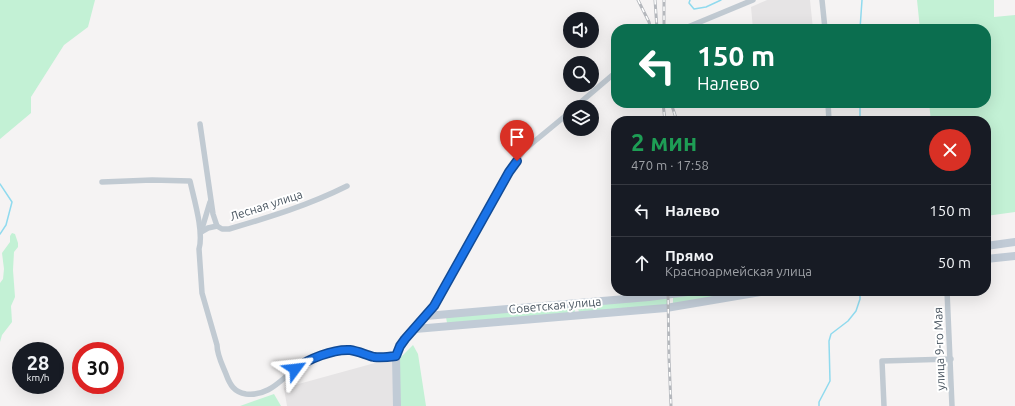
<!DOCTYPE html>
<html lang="ru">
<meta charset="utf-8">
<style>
body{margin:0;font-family:Ubuntu,sans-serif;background:#242831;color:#f1f3f6;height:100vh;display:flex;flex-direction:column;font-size:15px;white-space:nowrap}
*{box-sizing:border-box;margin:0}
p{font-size:13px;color:#9ea1a6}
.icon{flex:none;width:22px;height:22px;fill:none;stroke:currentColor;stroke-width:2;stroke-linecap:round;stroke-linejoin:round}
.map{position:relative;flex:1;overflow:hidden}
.sheet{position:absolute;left:611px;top:116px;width:380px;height:180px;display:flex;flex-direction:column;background:#171b24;border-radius:16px;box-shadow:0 4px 16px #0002}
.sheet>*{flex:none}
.hud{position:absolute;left:611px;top:24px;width:380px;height:84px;border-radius:16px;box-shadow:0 4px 16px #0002;background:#0b6e4f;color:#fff;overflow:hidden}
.fabs{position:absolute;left:563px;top:12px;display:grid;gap:8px}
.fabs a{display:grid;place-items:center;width:36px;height:36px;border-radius:50%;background:#171b24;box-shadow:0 4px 16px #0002;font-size:20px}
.speed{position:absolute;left:12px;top:342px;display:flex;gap:8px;font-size:20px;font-weight:700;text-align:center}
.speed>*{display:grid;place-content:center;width:52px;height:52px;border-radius:50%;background:#171b24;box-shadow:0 4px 16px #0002;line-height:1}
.speed small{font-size:10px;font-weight:400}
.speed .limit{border:6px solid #d22;background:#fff;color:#111}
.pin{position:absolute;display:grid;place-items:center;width:34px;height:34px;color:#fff;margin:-41px -17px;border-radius:50% 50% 50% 0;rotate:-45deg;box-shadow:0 0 4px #0007}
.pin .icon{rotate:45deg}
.me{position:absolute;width:44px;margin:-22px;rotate:60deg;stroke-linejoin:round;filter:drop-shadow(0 0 3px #0008)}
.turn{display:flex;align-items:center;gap:14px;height:84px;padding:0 20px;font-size:18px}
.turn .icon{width:52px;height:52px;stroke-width:2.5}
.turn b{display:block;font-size:28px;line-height:34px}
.round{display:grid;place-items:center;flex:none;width:42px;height:42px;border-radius:21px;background:#242831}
.summary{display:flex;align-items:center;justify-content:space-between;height:68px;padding:0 20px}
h1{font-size:24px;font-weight:600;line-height:30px;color:#1e9e55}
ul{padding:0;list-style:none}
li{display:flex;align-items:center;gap:12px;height:52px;padding:0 20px;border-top:1px solid #363941}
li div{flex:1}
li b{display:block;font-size:15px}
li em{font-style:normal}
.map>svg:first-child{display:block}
.education{fill:#e6e4e5}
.green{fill:#c3f1d5}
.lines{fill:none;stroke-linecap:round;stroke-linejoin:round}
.stream{stroke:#90daee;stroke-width:1.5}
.minor{stroke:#c1cad2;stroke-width:5.5}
.secondary{stroke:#c1cbd6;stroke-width:8}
.rail-casing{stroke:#b5b8bd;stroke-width:3}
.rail{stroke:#fff;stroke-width:1.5;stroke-dasharray:4.5;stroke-linecap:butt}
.route-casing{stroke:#114b97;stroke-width:10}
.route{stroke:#1a73e8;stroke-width:7}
.labels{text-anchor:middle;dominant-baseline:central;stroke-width:4;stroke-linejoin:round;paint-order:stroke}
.street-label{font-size:12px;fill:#4a5661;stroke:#fff}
</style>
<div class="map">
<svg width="1015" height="406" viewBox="0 0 1015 406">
<rect width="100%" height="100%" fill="#f5f3f3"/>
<g class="education">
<path d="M 767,0 L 810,0 L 813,29 L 753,29 L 751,7 Z"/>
<path d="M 393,358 L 394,406 L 287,406 L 284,388 Z"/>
</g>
<g class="green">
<path d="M 0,0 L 95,0 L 88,27 L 64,45 L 31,97 L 31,113 L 0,139 Z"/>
<path d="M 917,0 L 994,0 L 994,17 L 1015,15 L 1015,212 L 986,216 L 986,121 L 931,121 L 929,103 L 986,103 L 986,29 L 920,29 Z"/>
<path d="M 12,233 L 15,234 L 18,243 L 18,247 L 14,252 L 13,270 L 15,297 L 11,306 L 12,322 L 2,335 L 0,342 L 0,283 L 3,279 L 4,269 L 2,253 L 10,242 L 10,236 Z"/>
<path d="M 711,291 L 722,291 L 724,297 L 673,304 L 673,297 Z"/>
<path d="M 667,298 L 667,305 L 579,313 L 578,306 Z"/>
<path d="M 574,306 L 575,313 L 447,323 L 446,317 Z"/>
<path d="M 413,345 L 418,354 L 426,406 L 396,406 L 395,368 L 401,357 Z"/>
<path d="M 274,394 L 281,406 L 240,406 Z"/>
</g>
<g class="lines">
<g class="stream">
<path d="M 690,0 L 689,3 L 694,9 L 706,7 L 721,0"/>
<path d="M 860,29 L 862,0"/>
<path d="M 860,103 L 860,121"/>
<path d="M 0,184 L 12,202 L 6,225 L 0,234"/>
<path d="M 819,406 L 819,402 L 830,381 L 829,341 L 831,334 L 848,321 L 856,311 L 860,299 L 860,291"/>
</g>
<g class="minor">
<path d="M 822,0 L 825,29"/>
<path d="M 683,29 L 753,0"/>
<path d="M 828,103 L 829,121"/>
<path d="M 575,107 L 616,72"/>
<path d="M 200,124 L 213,214 L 217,226 L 222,229 L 229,229 C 270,217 309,205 347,186"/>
<path d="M 102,182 L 152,180 L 190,181 C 194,199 204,232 199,249 L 202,293 L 217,345 C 217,355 222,364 226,374 C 230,385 234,392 246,394 C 271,397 283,376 301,365 C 309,359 320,356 330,353 C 350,348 356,353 375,357 C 381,358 389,357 396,356"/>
<path d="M 201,232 L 210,202"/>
<path d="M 201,232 L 208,228 L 217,226"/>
<path d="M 947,291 L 952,406"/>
<path d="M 426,316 L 434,306 L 509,172 L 524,150 L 570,112"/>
<path d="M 884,406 L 882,361 L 951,359"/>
</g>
<g class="secondary">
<path d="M 986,246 L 1015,242"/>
<path d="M 986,259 L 1015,256"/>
<path d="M 415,329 L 666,308 L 767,291"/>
<path d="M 397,406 L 396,356 C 400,340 415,328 426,316 L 649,297 L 695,291"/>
</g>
<g class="rail-casing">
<g id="rail">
<path d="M 638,0 L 649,22 L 651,29"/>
<path d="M 655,0 L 657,29"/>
<path d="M 664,29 L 664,0"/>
<path d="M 663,103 L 665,121"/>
<path d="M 671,103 L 677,121"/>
<path d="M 668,291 L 669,358 L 671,406"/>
</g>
</g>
<use href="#rail" class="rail"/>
</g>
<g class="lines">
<g class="route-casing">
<path id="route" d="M 295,369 C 308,359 333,349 350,350 C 358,351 366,355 374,357 C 381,358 389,357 396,356 L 400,346 L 405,339 L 434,306 L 509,172 L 517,161"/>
</g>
<use href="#route" class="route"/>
</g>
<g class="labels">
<g class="street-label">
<text transform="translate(266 205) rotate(-18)">Лесная улица</text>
<text transform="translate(555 305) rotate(-5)">Советская улица</text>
<text transform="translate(939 349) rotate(-92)">улица 9-го Мая</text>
</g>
</g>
</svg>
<div class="fabs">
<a><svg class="icon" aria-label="sound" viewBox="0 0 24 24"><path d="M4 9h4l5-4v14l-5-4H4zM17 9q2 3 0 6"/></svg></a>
<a><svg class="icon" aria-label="search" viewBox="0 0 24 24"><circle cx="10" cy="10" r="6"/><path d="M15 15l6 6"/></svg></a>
<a><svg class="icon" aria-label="layers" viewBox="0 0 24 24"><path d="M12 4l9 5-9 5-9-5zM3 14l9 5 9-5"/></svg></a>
</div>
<div class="speed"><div>28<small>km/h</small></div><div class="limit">30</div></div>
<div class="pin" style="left:517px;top:161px;background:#d93025"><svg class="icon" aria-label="arrive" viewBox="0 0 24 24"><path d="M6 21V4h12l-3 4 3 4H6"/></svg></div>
<svg class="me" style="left:295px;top:369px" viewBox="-20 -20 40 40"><path d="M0-17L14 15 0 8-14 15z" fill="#1a73e8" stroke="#fff" stroke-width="4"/></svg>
<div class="hud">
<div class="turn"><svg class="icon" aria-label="left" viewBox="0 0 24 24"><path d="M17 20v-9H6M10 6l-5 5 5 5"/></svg><div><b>150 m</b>Налево</div></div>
</div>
<section class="sheet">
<div class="summary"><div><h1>2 мин</h1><p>470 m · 17:58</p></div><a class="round" style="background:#d93025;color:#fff"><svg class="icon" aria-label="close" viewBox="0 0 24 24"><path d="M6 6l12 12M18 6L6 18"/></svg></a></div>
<ul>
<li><svg class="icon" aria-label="left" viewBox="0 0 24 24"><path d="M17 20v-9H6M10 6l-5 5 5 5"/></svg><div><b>Налево</b></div><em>150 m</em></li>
<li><svg class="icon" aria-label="ahead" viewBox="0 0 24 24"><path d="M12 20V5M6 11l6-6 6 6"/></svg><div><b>Прямо</b><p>Красноармейская улица</p></div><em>50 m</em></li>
</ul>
</section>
</div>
